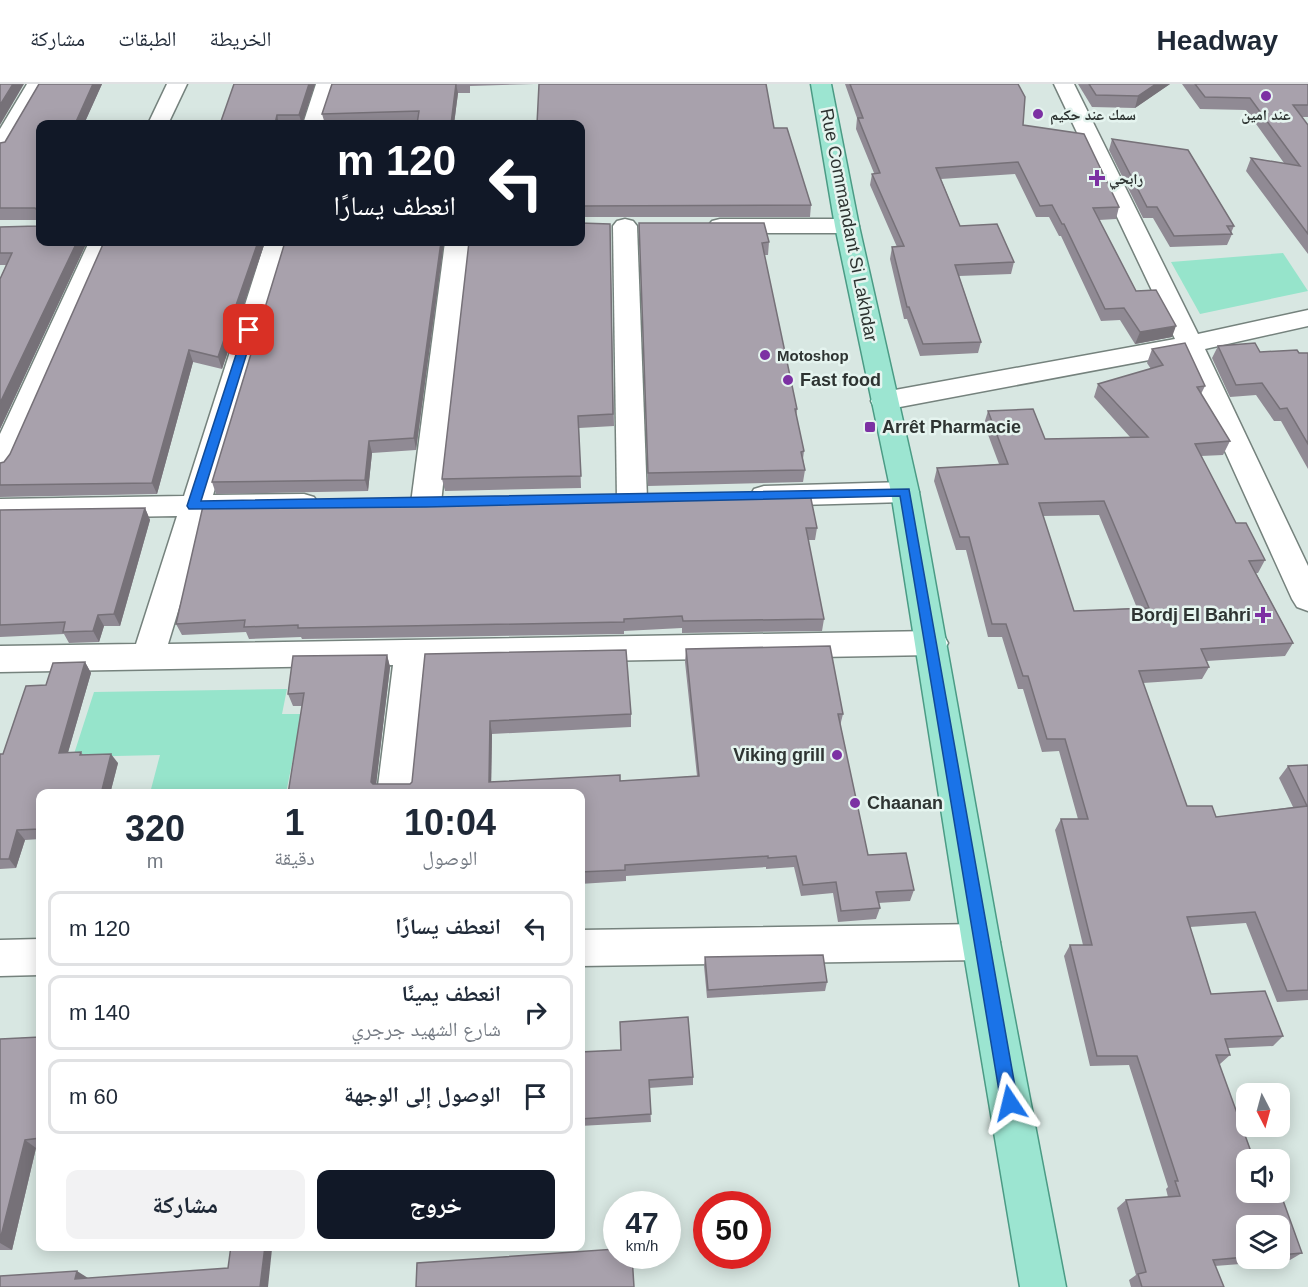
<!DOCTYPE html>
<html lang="ar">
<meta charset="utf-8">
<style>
body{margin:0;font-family:Helvetica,"Noto Naskh Arabic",sans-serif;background:#f2f2f3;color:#1f2937;direction:rtl;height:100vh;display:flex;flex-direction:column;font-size:22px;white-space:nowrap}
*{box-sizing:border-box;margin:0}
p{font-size:20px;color:#747a83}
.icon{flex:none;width:33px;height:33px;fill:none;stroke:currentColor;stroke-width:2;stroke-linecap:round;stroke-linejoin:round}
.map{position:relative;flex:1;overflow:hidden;direction:ltr}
.sheet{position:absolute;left:36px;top:705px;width:549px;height:462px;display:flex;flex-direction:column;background:#fff;border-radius:12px;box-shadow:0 3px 15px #0003;direction:rtl}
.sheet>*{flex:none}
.guide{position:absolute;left:36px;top:36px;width:549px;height:126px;border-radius:12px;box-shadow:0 3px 15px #0003;direction:rtl;background:#111827;color:#fff;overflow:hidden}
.needle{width:39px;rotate:174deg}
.buttons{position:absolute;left:1236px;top:999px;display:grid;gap:12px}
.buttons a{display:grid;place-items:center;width:54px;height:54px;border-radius:12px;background:#fff;box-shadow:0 3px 15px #0003;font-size:30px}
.speed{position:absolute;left:603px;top:1107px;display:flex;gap:12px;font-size:30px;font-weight:700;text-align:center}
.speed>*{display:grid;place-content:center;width:78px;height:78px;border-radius:50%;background:#fff;box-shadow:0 3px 15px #0003;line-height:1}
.speed small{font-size:15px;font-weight:400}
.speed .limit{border:9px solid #d22;background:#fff;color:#111}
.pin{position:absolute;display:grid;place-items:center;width:51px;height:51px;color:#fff;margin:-26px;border-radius:12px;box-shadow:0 3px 9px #0006}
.me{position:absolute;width:66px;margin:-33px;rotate:350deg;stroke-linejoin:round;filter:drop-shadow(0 0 4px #0008)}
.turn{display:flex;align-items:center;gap:21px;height:126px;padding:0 30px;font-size:27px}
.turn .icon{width:78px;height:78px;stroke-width:2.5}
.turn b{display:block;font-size:42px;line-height:51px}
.eta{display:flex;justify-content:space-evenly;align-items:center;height:102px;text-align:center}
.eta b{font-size:36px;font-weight:800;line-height:42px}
.primary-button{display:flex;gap:12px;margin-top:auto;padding:12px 30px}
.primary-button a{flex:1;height:69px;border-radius:12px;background:#111827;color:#fff;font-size:24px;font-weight:800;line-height:69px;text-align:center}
.primary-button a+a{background:#f2f2f3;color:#1f2937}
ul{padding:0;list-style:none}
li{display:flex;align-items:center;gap:18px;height:75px;margin:0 12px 9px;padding:0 18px;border:3px solid #e0e1e3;border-radius:12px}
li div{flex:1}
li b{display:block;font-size:22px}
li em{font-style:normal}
header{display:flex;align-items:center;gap:36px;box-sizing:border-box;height:84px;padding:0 30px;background:#fff;border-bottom:2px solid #e0e1e3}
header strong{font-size:28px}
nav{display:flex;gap:33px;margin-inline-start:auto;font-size:21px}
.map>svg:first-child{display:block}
.green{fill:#96e4cb}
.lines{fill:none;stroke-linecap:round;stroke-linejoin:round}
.minor-casing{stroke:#75827d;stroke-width:3}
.major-casing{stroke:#4b9b85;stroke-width:3}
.minor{fill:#fff;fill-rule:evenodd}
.major{fill:#9ce5d1;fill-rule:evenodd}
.wall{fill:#908a94;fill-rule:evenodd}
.shaded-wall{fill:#767178}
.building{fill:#a8a1ac;stroke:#767178;stroke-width:1.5;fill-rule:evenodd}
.route{fill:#1a73e8;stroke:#114b97;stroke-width:1.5}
.poi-dot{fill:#7c31a3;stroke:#e5f4ef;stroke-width:2}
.labels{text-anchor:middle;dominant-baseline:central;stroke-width:5;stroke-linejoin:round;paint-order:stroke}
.far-poi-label{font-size:15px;font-weight:bold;fill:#2e3432;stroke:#e5f4ef;text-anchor:start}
.street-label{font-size:18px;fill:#2e3432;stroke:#e5f4ef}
.poi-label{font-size:18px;font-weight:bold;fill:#2e3432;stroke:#e5f4ef;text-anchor:start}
</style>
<header>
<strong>Headway</strong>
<nav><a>الخريطة</a><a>الطبقات</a><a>مشاركة</a></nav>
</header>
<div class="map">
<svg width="1308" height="1203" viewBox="0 0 1308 1203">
<rect width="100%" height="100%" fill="#d8e7e2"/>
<g class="green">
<path d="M 1283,169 L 1308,207 L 1200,230 L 1171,178 Z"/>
<path d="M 287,605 L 282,630 L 302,630 L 286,709 L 150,709 L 160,671 L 73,673 L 94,608 Z"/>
</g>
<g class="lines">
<g class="minor-casing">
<g id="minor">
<path d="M 27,0 L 47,0 L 11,63 L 8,68 L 0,69 L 0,45 Z"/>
<path d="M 167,0 L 187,0 L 168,40 L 148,40 Z"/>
<path d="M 316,0 L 336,0 L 323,40 L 303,40 Z"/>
<path d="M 1054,0 L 1074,0 L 1198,250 L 1308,226 L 1308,242 L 1205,265 L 1308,482 L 1308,527 L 1297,523 L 1292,515 L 1181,270 L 884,326 L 874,323 L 871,317 L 874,311 L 884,308 L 1175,255 Z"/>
<path d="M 625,135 L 633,137 L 637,142 L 647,415 L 642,422 L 632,425 L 622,422 L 617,415 L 613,142 L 617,137 Z"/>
<path d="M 720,135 L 847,135 L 855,137 L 859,142 L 855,147 L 847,149 L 720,149 L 712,147 L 708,142 L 712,137 Z"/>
<path d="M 89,158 L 113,158 L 14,381 L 10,388 L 0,391 L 0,350 Z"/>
<path d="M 265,158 L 289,158 L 213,411 L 304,410 L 314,413 L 319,420 L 314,427 L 304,430 L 207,432 L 168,560 L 932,547 L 943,550 L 948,559 L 943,568 L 932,571 L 426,580 L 413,710 L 377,710 L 393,581 L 0,588 L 0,562 L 136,560 L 177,432 L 0,435 L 0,415 L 184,412 Z"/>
<path d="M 445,158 L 469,158 L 441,419 L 436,426 L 426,429 L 416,426 L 411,419 Z"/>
<path d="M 905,398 L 915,401 L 919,408 L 915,415 L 905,418 L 764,422 L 754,419 L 750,412 L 754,405 L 764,402 Z"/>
<path d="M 981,840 L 995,846 L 1000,858 L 995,870 L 981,876 L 580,882 L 580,846 Z"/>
<path d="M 40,855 L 40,891 L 0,892 L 0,856 Z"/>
</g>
</g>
<g class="major-casing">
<path id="major" d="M 811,0 L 831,0 L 859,142 L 919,408 L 1000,858 L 1066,1203 L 1020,1203 L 962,858 L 891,408 L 835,142 Z"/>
</g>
<use href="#minor" class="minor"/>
<use href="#major" class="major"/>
</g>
<g class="wall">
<path d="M 39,0 L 102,0 L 84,40 L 40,40 L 87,158 L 0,345 L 0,195 L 6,181 L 0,181 L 0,143 L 37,142 L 37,136 L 0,136 L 0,59 L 5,58 Z"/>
<path d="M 315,0 L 302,40 L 220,40 Z"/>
<path d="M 332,0 L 534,0 L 470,2 L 470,9 L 458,9 L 454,40 L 417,40 L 417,38 L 325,40 L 322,30 Z"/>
<path d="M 845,0 L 1018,0 L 1023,41 L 1119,123 L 1116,135 L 1099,136 L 1136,207 L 1172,253 L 1135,260 L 1120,236 L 1101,237 L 1061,152 L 1059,152 L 1049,133 L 1036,133 L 1015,90 L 941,95 L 960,142 L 1014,178 L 1011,190 L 959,192 L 981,258 L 978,269 L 920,272 L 907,235 L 904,235 L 890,175 L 892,163 L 897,163 L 870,101 L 872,90 L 874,89 L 856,45 L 857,34 Z"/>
<path d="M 1078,0 L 1170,0 L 1135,24 L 1092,23 Z"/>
<path d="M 1182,0 L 1308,0 L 1308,33 L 1302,33 L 1308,41 L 1308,170 L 1246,87 L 1251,74 L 1284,79 L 1246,26 L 1200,25 Z"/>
<path d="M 580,40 L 774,44 L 811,121 L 810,133 L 580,133 Z"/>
<path d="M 1112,55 L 1234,142 L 1231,149 L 1232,150 L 1227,161 L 1170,163 L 1153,134 L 1143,134 L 1109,66 Z"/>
<path d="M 639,139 L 769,158 L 768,171 L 764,171 L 797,325 L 796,333 L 804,367 L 803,375 L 805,386 L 803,398 L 648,402 Z"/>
<path d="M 610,140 L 614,342 L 579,344 L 581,404 L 445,407 L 442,395 Z"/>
<path d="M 265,158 L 222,285 L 193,278 L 157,410 L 0,413 L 0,379 L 4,378 Z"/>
<path d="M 285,158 L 444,158 L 416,366 L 372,369 L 368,407 L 216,410 L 212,398 Z"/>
<path d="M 1218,262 L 1260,268 L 1308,269 L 1308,385 L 1281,337 L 1274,337 L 1256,311 L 1230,313 L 1212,274 Z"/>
<path d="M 1152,265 L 1205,302 L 1201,310 L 1230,357 L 1223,371 L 1201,372 L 1236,439 L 1265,476 L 1258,489 L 1256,489 L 1293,559 L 1285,572 L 1207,577 L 1209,583 L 1202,595 L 1143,599 L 1187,722 L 1216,733 L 1293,723 L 1279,694 L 1288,682 L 1308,681 L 1308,916 L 1277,918 L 1246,839 L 1190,843 L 1211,910 L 1283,952 L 1273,962 L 1228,964 L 1230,971 L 1220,980 L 1219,981 L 1246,1076 L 1302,1169 L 1290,1176 L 1215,1182 L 1224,1203 L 1131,1203 L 1129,1196 L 1136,1191 L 1117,1124 L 1126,1116 L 1168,1113 L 1166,1105 L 1168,1103 L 1129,981 L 1090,982 L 1064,872 L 1070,861 L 1083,861 L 1055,746 L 1061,735 L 1078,735 L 1059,667 L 1042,668 L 1023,605 L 1018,605 L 1002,553 L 988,553 L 966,466 L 956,466 L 934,397 L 937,384 L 999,380 L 984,340 L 988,327 L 1045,355 L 1130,353 L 1094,313 L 1098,300 L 1151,285 L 1147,279 ZM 1099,431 L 1137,524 L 1074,527 L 1043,432 ZM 1246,1142 L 1280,1142 L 1280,1174 L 1246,1174 Z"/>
<path d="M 203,422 L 817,444 L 815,456 L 808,456 L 824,535 L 822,547 L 682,549 L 682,544 L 624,547 L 624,550 L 302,555 L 301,553 L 249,555 L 246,548 L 182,551 L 176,540 Z"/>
<path d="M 145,424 L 150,436 L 120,542 L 104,542 L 99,558 L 69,559 L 64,550 L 0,553 L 0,426 Z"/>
<path d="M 686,565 L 843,630 L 840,642 L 868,771 L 914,806 L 910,817 L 878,819 L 880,824 L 876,835 L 838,838 L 833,809 L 801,812 L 794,783 L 766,785 L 766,783 L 626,792 L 626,797 L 580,800 L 580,710 L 288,710 L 302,622 L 293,622 L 288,610 L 387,571 L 390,583 L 376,700 L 410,700 L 412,698 L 425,570 L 631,630 L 631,643 L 492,650 L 491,698 L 620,697 L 697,692 L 685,578 Z"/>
<path d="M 85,578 L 91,589 L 68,668 L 81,668 L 83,671 L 118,679 L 110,710 L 40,710 L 40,755 L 25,756 L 16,784 L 0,785 L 0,670 L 3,670 L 46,601 Z"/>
<path d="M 705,873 L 827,898 L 825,907 L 707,914 L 704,882 Z"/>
<path d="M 40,953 L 40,1064 L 36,1064 L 12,1166 L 0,1166 L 0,955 Z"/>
<path d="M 621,966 L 693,993 L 693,1001 L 649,1004 L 651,1038 L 580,1042 L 580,968 Z"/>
</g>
<g class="shaded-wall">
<path d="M 13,0 L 24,0 L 0,41 L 0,21 Z"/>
<path d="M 93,0 L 102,0 L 84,40 L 75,40 Z"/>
<path d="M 309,0 L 315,0 L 302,40 L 299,31 Z"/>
<path d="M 456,0 L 458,9 L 454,40 L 451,40 Z"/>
<path d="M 1156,0 L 1170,0 L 1135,24 L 1138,12 Z"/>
<path d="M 277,31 L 279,40 L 275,40 Z"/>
<path d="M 77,158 L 87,158 L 0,345 L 0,319 Z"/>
<path d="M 258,158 L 265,158 L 222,285 L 218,273 Z"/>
<path d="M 441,158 L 444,158 L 416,366 L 414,354 Z"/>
<path d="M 1176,242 L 1172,253 L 1135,260 L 1140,248 Z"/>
<path d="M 189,266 L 193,278 L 157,410 L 152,399 Z"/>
<path d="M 369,357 L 372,369 L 368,407 L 365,396 Z"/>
<path d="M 145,424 L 150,436 L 120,542 L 114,530 Z"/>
<path d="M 98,531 L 104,542 L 99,558 L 93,547 Z"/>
<path d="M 387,571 L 390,583 L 375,710 L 371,698 Z"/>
<path d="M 85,578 L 91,589 L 65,679 L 59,669 Z"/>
<path d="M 490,637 L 492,650 L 491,710 L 489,698 Z"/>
<path d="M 111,670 L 118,679 L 110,710 L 101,710 Z"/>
<path d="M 17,746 L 25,756 L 16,784 L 9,775 Z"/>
<path d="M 25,1056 L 36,1064 L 12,1166 L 0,1159 L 0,1156 Z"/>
<path d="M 265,1162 L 270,1162 L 272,1165 L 268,1203 L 260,1203 Z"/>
<path d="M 77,1187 L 88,1194 L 75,1195 Z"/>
</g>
<g class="building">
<path d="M 0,0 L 13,0 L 0,21 Z"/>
<path d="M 39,0 L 93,0 L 75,40 L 40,40 L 40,158 L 77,158 L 0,319 L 0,195 L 12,169 L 0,169 L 0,143 L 37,142 L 37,126 L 35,124 L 0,124 L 0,59 L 5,58 Z"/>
<path d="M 234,0 L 309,0 L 299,31 L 277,31 L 275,40 L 220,40 Z"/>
<path d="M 332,0 L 456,0 L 451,40 L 417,40 L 419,27 L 322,30 Z"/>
<path d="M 539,0 L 766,0 L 774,44 L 787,44 L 811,121 L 580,122 L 580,40 L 537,40 Z"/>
<path d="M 850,0 L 1018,0 L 1025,13 L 1023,41 L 1084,50 L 1119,123 L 1093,124 L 1136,207 L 1156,206 L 1176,242 L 1140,248 L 1124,224 L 1105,225 L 1064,140 L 1062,140 L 1052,121 L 1040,122 L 1018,78 L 936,84 L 960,142 L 997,140 L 1014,178 L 955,181 L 981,258 L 923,260 L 909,223 L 907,223 L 892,163 L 904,162 L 872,90 L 880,89 L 858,34 L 863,34 Z"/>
<path d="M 1089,0 L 1156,0 L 1138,12 L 1096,11 Z"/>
<path d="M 1195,0 L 1308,0 L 1308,21 L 1293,21 L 1308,41 L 1308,150 L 1251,74 L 1300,82 L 1250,14 L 1205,13 Z"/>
<path d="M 1112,55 L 1188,66 L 1234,142 L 1227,142 L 1232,150 L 1174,152 L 1157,123 L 1147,123 Z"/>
<path d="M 580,139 L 610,140 L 613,330 L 578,332 L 581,392 L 442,395 L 469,158 L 580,158 Z"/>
<path d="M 639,139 L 764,139 L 769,158 L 762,159 L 797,325 L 795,325 L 804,367 L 801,368 L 805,386 L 648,389 Z"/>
<path d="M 104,158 L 258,158 L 218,273 L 189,266 L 152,399 L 0,401 L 0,379 L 4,378 L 10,370 Z"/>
<path d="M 285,158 L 441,158 L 414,354 L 369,357 L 365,396 L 212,398 Z"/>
<path d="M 1185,259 L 1205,302 L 1197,303 L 1230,357 L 1195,360 L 1236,439 L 1246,439 L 1265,476 L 1249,477 L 1293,559 L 1201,565 L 1209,583 L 1139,587 L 1187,722 L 1212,722 L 1216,733 L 1307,722 L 1288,682 L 1308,681 L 1308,906 L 1287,907 L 1255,828 L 1187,833 L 1211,910 L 1265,907 L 1283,952 L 1225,955 L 1230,971 L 1216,971 L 1254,1076 L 1246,1076 L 1246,1108 L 1280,1108 L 1302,1169 L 1280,1171 L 1280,1142 L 1246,1142 L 1246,1173 L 1213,1176 L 1224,1203 L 1142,1203 L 1138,1190 L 1146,1188 L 1126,1116 L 1180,1112 L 1175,1097 L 1178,1097 L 1137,972 L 1097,972 L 1070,861 L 1092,861 L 1061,735 L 1088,735 L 1065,655 L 1047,655 L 1028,592 L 1023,592 L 1006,540 L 992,540 L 969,453 L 960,453 L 937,384 L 1008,380 L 988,327 L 1033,325 L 1045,355 L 1148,353 L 1098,300 L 1163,281 L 1152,265 ZM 1104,417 L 1149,524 L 1074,527 L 1039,419 Z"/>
<path d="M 1255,259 L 1260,268 L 1297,266 L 1299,269 L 1308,269 L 1308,360 L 1287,324 L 1280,325 L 1262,299 L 1236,301 L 1218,262 Z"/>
<path d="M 810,410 L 817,444 L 806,444 L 824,535 L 683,537 L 682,532 L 624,535 L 624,538 L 298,544 L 298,541 L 244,543 L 245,536 L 176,540 L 203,422 Z"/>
<path d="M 145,424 L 114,530 L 98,531 L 93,547 L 63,548 L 65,538 L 0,541 L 0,426 Z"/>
<path d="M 830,562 L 843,630 L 838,630 L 868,771 L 906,769 L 914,806 L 876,808 L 880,824 L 841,827 L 836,798 L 803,801 L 796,772 L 768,774 L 768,772 L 625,781 L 625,786 L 580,788 L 580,710 L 288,710 L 304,609 L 288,610 L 293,572 L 387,571 L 371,698 L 373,700 L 410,700 L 412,698 L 425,570 L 626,566 L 631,630 L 490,637 L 489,698 L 620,691 L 620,697 L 699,692 L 686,565 Z"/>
<path d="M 85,578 L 59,669 L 81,668 L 80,671 L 111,670 L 101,710 L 40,710 L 40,745 L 17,746 L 9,775 L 0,775 L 0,670 L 3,670 L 26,602 L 46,601 L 53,579 Z"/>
<path d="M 823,871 L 827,898 L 708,906 L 705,873 Z"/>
<path d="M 688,933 L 693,993 L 649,996 L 651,1030 L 580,1035 L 580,968 L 621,966 L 620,938 Z"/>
<path d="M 40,953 L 40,1054 L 25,1056 L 0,1156 L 0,955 Z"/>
<path d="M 231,1162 L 265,1162 L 260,1203 L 0,1203 L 0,1192 L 77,1187 L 75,1195 L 228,1184 Z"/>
<path d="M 616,1165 L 616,1172 L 632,1172 L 634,1203 L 416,1203 L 417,1179 Z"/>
</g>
<path class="route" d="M 249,242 L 254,246 L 201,417 L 909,405 L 1018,1019 L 1016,1025 L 1010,1027 L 1004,1025 L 1001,1019 L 900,412 L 426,423 L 189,425 L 187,422 L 244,246 Z"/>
<g class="poi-dot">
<circle cx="1266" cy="12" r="6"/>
<circle cx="1038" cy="30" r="6"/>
<path d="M1094 85h6v6h6v6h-6v6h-6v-6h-6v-6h6z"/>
<circle cx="765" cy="271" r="6"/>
<circle cx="788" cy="296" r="6"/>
<rect x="864" y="337" width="12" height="12" rx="3"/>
<path d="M1260 522h6v6h6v6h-6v6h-6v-6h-6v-6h6z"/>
<circle cx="837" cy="671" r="6"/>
<circle cx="855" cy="719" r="6"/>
</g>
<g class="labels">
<g class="far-poi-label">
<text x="1050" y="30">سمك عند حكيم</text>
<text x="1266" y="30" text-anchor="middle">عند امين</text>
<text x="1109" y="94">رابحي</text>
<text x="777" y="271">Motoshop</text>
</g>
<g class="street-label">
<text transform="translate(849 141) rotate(79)">Rue Commandant Si Lakhdar</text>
</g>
<g class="poi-label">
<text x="800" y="296">Fast food</text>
<text x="882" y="343">Arrêt Pharmacie</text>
<text x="1251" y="531" text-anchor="end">Bordj El Bahri</text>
<text x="825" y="671" text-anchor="end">Viking grill</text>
<text x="867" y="719">Chaanan</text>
</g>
</g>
</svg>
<div class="buttons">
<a><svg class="needle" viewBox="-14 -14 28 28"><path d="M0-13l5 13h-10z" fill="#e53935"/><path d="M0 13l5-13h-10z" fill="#747a83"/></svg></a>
<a><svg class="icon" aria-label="sound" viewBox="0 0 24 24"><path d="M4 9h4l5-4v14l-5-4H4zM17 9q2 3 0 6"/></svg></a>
<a><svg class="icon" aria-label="layers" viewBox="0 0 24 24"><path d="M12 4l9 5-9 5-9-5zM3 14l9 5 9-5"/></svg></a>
</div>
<div class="speed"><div>47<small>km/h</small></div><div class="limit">50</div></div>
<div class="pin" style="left:249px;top:246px;background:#d93025"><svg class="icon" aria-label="arrive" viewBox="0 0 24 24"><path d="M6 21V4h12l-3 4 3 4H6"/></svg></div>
<svg class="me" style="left:1010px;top:1019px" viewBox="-20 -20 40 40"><path d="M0-17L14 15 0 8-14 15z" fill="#1a73e8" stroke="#fff" stroke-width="4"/></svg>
<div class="guide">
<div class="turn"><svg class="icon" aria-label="left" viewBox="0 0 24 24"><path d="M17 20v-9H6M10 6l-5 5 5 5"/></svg><div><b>120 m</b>انعطف يسارًا</div></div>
</div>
<section class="sheet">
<div class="eta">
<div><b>10:04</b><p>الوصول</p></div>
<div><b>1</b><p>دقيقة</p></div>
<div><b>320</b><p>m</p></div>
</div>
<ul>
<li><svg class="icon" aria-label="left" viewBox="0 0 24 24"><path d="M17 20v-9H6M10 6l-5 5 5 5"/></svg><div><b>انعطف يسارًا</b></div><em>120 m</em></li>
<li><svg class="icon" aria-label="right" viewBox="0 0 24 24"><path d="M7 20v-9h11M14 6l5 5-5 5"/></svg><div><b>انعطف يمينًا</b><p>شارع الشهيد جرجري</p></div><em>140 m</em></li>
<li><svg class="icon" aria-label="arrive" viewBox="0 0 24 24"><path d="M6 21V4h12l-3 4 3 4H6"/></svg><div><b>الوصول إلى الوجهة</b></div><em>60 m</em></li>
</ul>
<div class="primary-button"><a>خروج</a><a>مشاركة</a></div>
</section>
</div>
